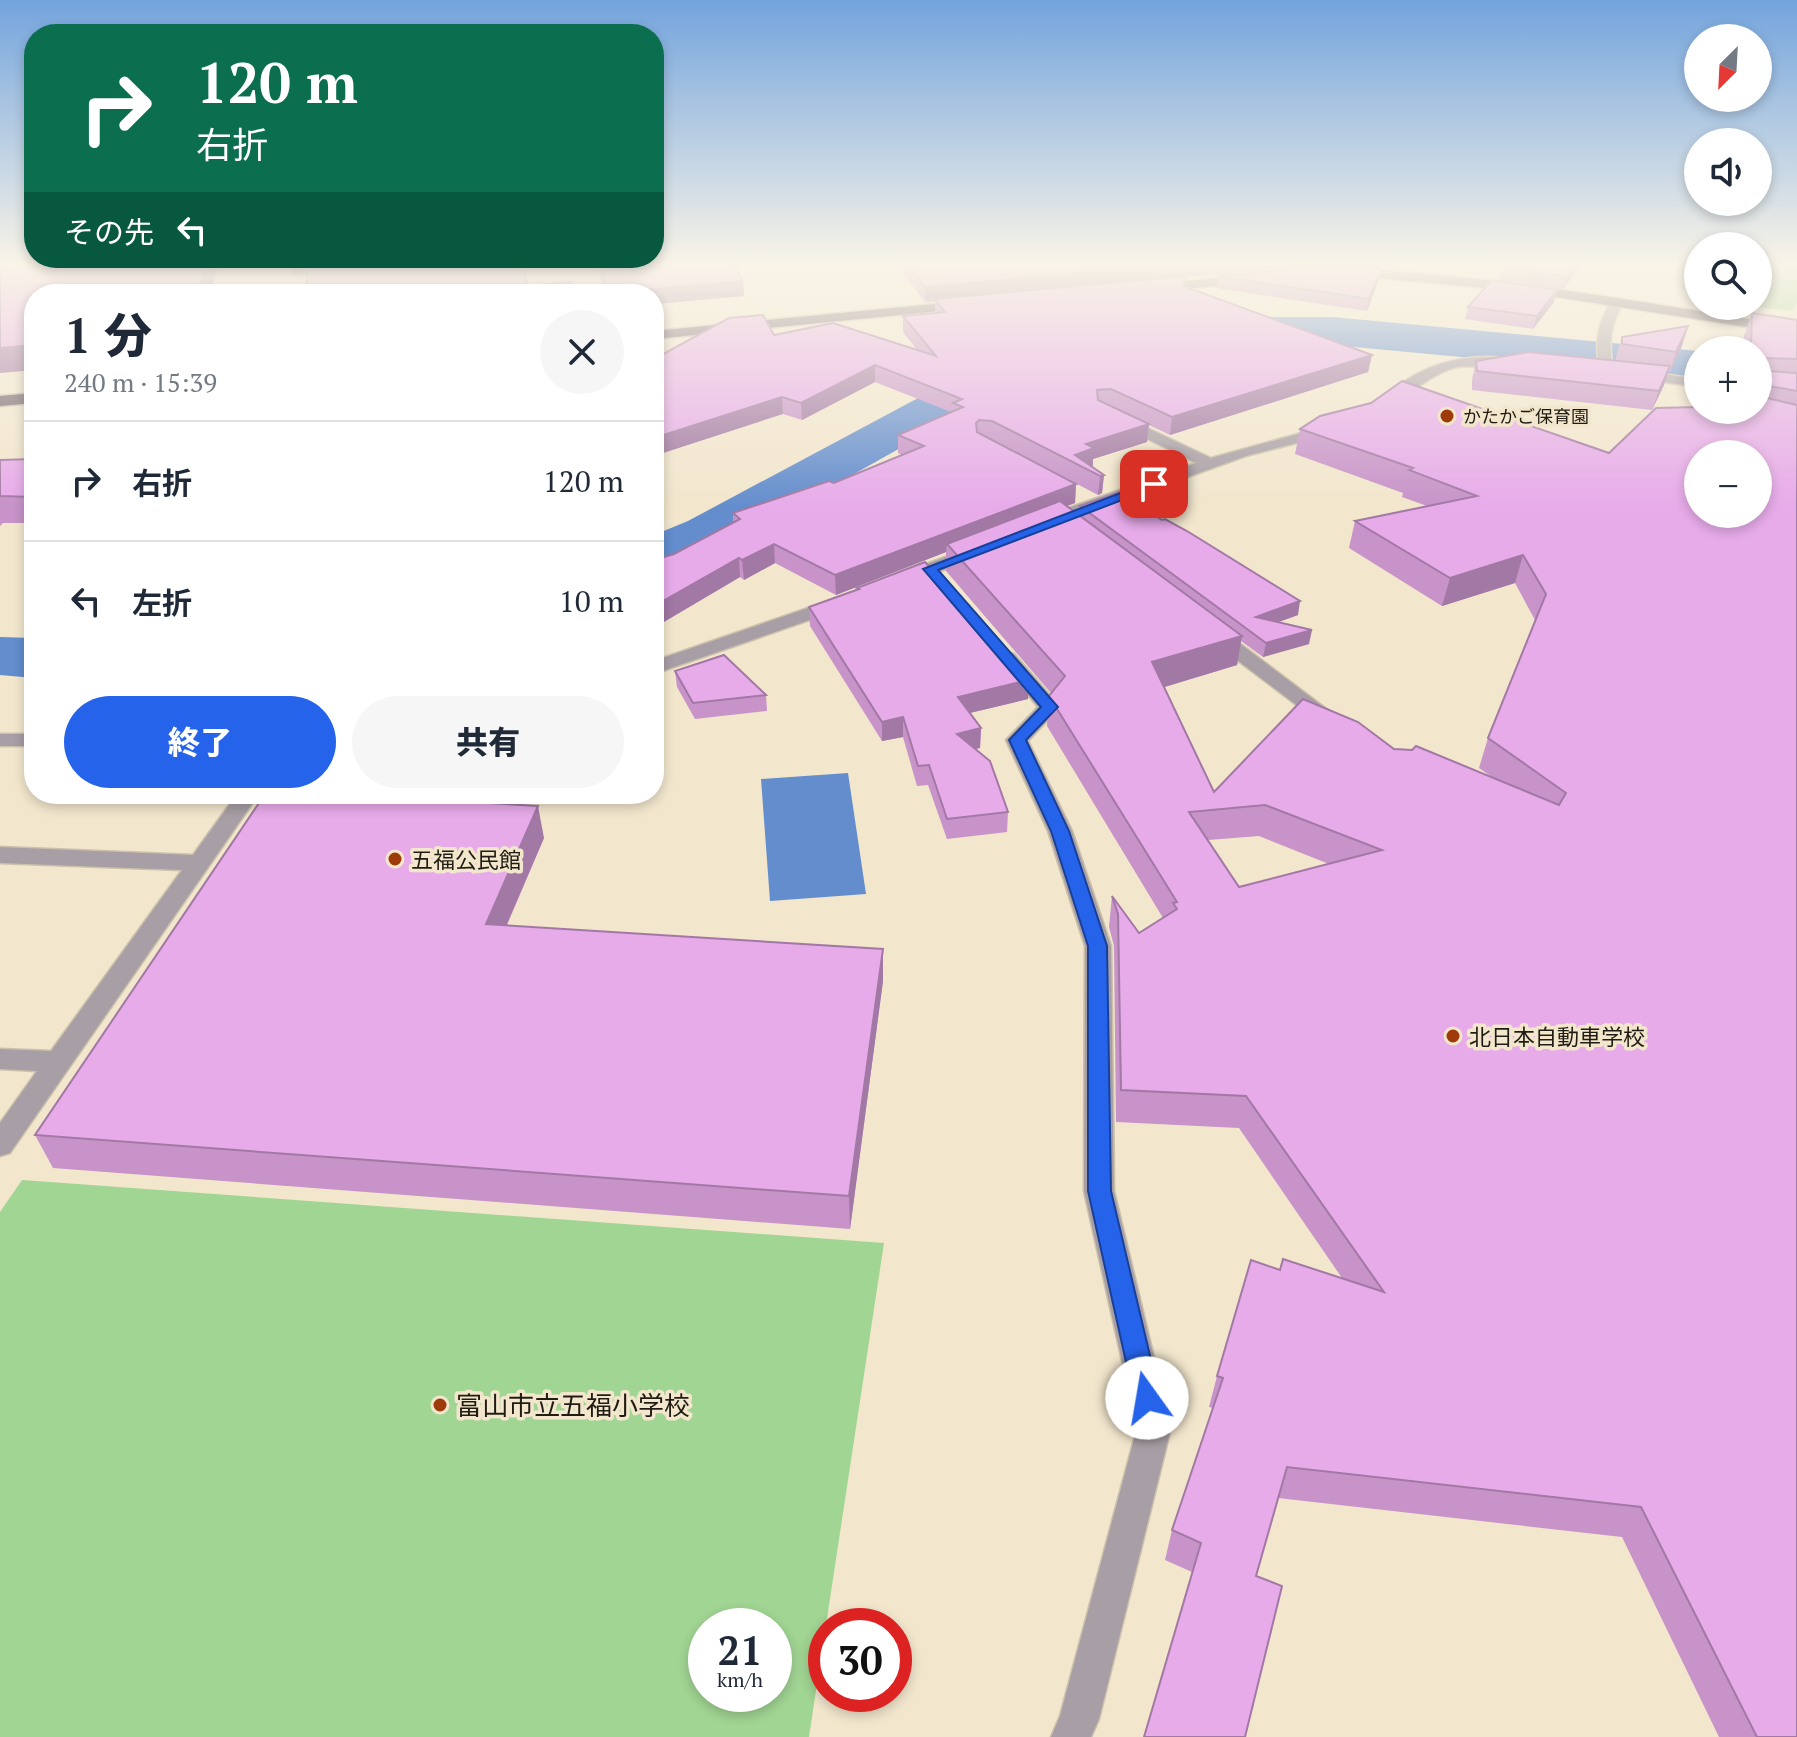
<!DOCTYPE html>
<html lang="ja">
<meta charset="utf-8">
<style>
body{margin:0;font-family:"PT Serif","Noto Sans JP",serif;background:#f6f6f7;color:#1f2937;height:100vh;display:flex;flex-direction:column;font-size:30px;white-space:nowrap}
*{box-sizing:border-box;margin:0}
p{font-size:26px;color:#747a83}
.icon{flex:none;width:44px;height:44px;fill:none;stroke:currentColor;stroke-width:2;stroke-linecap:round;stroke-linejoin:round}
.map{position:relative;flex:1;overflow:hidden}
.drawer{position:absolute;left:24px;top:284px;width:640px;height:520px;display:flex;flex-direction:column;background:#fff;border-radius:32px;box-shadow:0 4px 12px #0003}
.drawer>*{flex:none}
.banner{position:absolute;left:24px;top:24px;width:640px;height:244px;border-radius:32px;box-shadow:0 4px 12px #0003;background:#0b6e4f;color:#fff;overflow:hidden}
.needle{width:52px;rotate:204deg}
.buttons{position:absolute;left:1684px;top:24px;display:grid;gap:16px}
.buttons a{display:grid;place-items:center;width:88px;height:88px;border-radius:50%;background:#fff;box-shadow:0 4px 12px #0003;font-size:40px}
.speed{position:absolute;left:688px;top:1608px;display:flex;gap:16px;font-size:40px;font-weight:700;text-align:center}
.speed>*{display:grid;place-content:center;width:104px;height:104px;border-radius:50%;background:#fff;box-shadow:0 4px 12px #0003;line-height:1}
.speed small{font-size:20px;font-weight:400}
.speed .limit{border:12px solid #d22;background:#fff;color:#111}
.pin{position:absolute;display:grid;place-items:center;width:68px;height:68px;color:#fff;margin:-34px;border-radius:16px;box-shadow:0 4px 12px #0006}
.me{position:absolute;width:88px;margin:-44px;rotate:347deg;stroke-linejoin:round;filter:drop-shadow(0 0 6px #0008)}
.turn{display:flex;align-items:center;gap:28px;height:168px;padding:0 40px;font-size:36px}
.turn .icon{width:104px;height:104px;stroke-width:2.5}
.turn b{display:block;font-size:56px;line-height:68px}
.then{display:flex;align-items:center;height:76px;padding:0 40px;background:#0003;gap:16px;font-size:30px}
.round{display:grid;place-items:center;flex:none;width:84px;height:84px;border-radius:42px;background:#f6f6f7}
.overview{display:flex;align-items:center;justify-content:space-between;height:136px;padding:0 40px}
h1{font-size:48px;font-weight:800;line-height:60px}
.button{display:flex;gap:16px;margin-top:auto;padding:16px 40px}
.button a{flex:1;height:92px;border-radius:48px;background:#2563eb;color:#fff;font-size:32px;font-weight:800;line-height:92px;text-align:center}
.button a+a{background:#f6f6f7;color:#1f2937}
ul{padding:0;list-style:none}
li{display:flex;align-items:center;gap:24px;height:120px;padding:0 40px;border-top:2px solid #e0e1e3}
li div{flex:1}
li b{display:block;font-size:30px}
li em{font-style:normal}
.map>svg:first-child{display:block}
.green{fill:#a1d593;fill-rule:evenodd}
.water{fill:#638dcd}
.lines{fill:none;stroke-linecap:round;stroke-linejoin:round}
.river{fill:#638dcd;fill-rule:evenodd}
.minor-casing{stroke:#ccc2ac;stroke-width:3}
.primary-casing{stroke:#ccc2ac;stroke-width:3}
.minor{fill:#a89ea5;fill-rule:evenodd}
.primary{fill:#73616d;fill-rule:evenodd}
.wall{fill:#c793c9;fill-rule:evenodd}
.shaded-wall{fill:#a278a4}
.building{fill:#e7abea;stroke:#a278a4;stroke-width:2;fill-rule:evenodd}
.route{fill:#2563eb;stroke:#184099;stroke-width:2}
.poi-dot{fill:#9f3b0a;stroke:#f2e6cd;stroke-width:3}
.labels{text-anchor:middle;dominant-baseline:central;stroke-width:7;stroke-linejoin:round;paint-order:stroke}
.far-poi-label{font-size:18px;fill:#211c13;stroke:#f2e6cd;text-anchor:start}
.poi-label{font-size:22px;fill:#211c13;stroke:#f2e6cd;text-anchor:start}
.near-poi-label{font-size:26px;fill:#211c13;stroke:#f2e6cd;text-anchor:start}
</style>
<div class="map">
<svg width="1797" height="1737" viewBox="0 0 1797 1737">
<rect width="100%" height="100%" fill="#f2e6cd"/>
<g class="green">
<path d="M 1758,264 L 1797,264 L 1797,303 L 1792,311 L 1745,306 L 1758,306 Z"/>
<path d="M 22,1180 L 884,1243 L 809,1737 L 0,1737 L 0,1212 ZM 706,1626 L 774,1626 L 774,1694 L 706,1694 Z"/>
</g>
<path class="water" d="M 848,773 L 866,894 L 770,901 L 761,779 Z"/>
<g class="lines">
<g class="river">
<path d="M 1245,317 L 1332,317 L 1698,351 L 1698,379 L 1332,345 L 1245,345 L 1199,353 L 1183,349 L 1176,339 L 1183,329 Z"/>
<path d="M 1041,359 L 1058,363 L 1065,373 L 1058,383 L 982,402 L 728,545 L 675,569 L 654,575 L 654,535 L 688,521 L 948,382 Z"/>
<path d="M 0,637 L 34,638 L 34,678 L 0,675 Z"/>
</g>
<g class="minor-casing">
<g id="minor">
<path d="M 1612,300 L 1624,303 C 1609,324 1609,346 1613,370 L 1606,374 L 1599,370 C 1595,343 1597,323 1612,300 Z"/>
<path d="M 1486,357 L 1507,358 L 1514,362 C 1501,372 1470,363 1453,368 C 1431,375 1412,392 1393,405 L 1388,407 L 1380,402 C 1408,372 1447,357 1486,357 Z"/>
<path d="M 1635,370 L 1698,379 L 1698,387 L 1630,377 L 1630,371 Z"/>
<path d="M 1120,415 L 1211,458 L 1330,425 L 1338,430 L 1336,433 L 1246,456 L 1052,526 L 1040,526 L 1037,522 L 1040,518 L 1196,463 L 1115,423 L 1112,420 Z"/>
<path d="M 975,546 L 981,547 L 984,551 L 981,555 L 908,584 L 901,586 L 892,580 L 894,576 Z"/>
<path d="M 840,597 L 849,603 L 847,607 L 654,674 L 654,661 Z"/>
<path d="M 1215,628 L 1222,630 L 1333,714 L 1337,718 L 1333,722 L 1319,722 L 1208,638 L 1205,634 Z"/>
<path d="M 1007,652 L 1014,654 L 1060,707 L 1028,741 L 1072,831 L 1111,946 L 1114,1191 L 1171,1428 L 1099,1719 L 1091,1737 L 1051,1737 L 1060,1716 L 1137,1428 L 1084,1191 L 1085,946 L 1048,831 L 1006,740 L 1038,707 L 997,658 Z"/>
<rect x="0" y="734" width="34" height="12"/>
<path d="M 237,794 L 259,794 L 10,1153 L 0,1156 L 0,1123 L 37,1071 L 0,1069 L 0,1049 L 51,1051 L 182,870 L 0,863 L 0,847 L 193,855 Z"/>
</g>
</g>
<g class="primary-casing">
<g id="primary">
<path d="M 1349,268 C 1500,276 1648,303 1797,327 L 1797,335 L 1518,291 L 1344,275 L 1344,269 Z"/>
<path d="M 1249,275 L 1255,279 L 1254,282 L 1154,292 L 1147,288 L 1154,284 Z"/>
<path d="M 966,301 L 973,305 L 971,308 L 654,339 L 654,331 Z"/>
<path d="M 34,393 L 34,403 L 0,406 L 0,396 Z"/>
</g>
</g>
<use href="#minor" class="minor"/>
<use href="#primary" class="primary"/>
</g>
<g class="wall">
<path d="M 595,264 L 734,264 L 744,296 L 654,304 L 654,294 L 606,294 Z"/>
<path d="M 896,264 L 1326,264 L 1185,277 L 1184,286 L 1372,355 L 1368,372 L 1170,435 L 1149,425 L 1147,442 L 1093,459 L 1092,467 L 1104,475 L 1102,493 L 1098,495 L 990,438 L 1076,484 L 1075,503 L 1066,506 L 1080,515 L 1080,506 L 1298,615 L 1278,622 L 1309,644 L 1263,657 L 1241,641 L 1237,665 L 1164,687 L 1214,792 L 1394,749 L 1492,777 L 1479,768 L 1488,738 L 1535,620 L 1515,583 L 1442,606 L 1349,548 L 1355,521 L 1427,506 L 1402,497 L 1403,493 L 1295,454 L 1300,429 L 1609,453 L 1731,412 L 1758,410 L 1758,350 L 1743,350 L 1744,336 L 1752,313 L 1797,320 L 1797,1737 L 1719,1737 L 1622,1537 L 1278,1498 L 1192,1572 L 1165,1560 L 1172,1530 L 1213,1408 L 1209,1407 L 1217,1376 L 1280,1270 L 1342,1278 L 1239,1128 L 1116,1122 L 1114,946 L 1109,927 L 1112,896 L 1139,933 L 1163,918 L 1047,726 L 1049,696 L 1051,693 L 946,571 L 946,552 L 836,595 L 775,563 L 744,580 L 740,577 L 657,626 L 654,625 L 654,560 L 674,554 L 733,522 L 733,513 L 834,483 L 902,455 L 898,453 L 898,435 L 951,412 L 875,382 L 802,420 L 783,414 L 774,335 L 917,350 L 903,332 L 903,316 L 935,313 L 935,301 L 925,302 ZM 1259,836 L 1329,864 L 1239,887 L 1208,840 Z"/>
<path d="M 1326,264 L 1384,264 L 1383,267 Z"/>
<path d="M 1506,264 L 1582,264 L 1563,289 L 1499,280 L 1502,268 Z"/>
<path d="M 1381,268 L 1378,281 L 1367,311 L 1216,288 L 1218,276 Z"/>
<path d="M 1557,290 L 1554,302 L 1533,329 L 1465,319 L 1468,307 Z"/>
<path d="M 1622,337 L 1682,346 L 1670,372 L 1668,371 L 1664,385 L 1652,410 L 1472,390 L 1472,380 L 1476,361 L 1616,361 L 1616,356 Z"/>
<path d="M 34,459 L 34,523 L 3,523 L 0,526 L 0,460 Z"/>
<path d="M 857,588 L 1028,699 L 970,713 L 981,728 L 980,748 L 975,749 L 1008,812 L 1007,832 L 947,839 L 928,785 L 917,786 L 903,737 L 882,741 L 810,626 L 809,607 L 857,590 Z"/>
<path d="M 675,671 L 766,695 L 767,711 L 695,719 L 677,687 Z"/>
<path d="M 544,838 L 507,925 L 883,981 L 850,1229 L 53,1168 L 35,1135 Z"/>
</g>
<g class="shaded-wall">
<path d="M 206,264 L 218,264 L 210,294 L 198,294 Z"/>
<path d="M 290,264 L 310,264 L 312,274 L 293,276 Z"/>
<path d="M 1174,264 L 1326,264 L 1185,277 L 1183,292 L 935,299 L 935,301 L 925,302 L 925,287 Z"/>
<path d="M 1576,264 L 1582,264 L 1563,289 L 1567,277 Z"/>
<path d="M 1381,268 L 1378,281 L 1367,311 L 1369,299 Z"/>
<path d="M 743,281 L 744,296 L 654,304 L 654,294 L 609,293 Z"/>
<path d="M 1557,290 L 1554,302 L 1533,329 L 1537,316 Z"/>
<path d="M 1688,326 L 1682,346 L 1670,372 L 1676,352 Z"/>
<path d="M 34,345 L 34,370 L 0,373 L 0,348 Z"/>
<path d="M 1372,355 L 1368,372 L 1170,435 L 1172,417 Z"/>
<path d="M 875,365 L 875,382 L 802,420 L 801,403 Z"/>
<path d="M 1670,366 L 1664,385 L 1652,410 L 1659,391 Z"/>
<path d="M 782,397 L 783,414 L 654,456 L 654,438 Z"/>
<path d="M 1149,424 L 1147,442 L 1093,459 L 1093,466 L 1086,469 L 1075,455 L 1086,444 Z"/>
<path d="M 1104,475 L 1102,493 L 1098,495 L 1100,476 Z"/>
<path d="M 1076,484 L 1075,503 L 952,550 L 947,544 L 946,552 L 836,595 L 835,575 Z"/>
<path d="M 774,544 L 775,563 L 744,580 L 742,560 Z"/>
<path d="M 1523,555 L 1515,583 L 1442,606 L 1450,578 Z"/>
<path d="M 739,558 L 740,577 L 657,626 L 655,606 Z"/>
<path d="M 1300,601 L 1298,615 L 1254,631 L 1256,617 Z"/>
<path d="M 1312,630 L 1309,644 L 1263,657 L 1266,643 Z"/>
<path d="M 1242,636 L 1237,665 L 1148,692 L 1152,662 Z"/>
<path d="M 1029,680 L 1028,699 L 957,716 L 958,697 Z"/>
<path d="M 903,717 L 903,737 L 882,741 L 882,722 Z"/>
<path d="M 981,728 L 980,748 L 956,753 L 957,734 Z"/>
<path d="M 538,806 L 544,838 L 493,956 L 486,924 Z"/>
<path d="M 883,949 L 883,981 L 850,1229 L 849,1196 Z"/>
</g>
<g class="building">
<path d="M 0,264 L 206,264 L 198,294 L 34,294 L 34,345 L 0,348 Z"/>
<path d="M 308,264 L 521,264 L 528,286 L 570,282 L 575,294 L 306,294 Z"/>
<path d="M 599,264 L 734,264 L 743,281 L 609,293 Z"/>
<path d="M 907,264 L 1174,264 L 925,287 Z"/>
<path d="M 1506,264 L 1576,264 L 1567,277 L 1502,268 Z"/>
<path d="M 1328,266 L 1381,268 L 1369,299 L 1218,276 Z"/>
<path d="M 1185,276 L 1183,286 L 1372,355 L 1172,417 L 1111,389 L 1097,390 L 1098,400 L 1149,424 L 1086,444 L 1094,448 L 1075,455 L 1104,475 L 1100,476 L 992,421 L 979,420 L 976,423 L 977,432 L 1076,484 L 835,575 L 774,544 L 742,560 L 739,558 L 654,606 L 654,560 L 674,554 L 740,519 L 733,513 L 829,481 L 834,483 L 924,446 L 898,435 L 963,407 L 953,403 L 962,399 L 875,365 L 801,403 L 782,397 L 654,438 L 654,359 L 729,318 L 763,315 L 774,335 L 833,323 L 936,356 L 903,316 L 945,312 L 935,299 Z"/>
<path d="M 1492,280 L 1557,290 L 1537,316 L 1468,307 Z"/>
<path d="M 1752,313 L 1797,320 L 1797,359 L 1765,358 L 1767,371 L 1797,373 L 1797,391 L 1758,384 L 1758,350 L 1751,350 Z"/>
<path d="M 1688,326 L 1676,352 L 1622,344 L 1622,337 Z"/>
<path d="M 1529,352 L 1670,366 L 1659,391 L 1477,371 L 1476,361 Z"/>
<path d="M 1402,381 L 1609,453 L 1656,408 L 1698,407 L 1698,410 L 1725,410 L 1731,412 L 1733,410 L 1758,410 L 1758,396 L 1797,405 L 1797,1737 L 1757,1737 L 1641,1507 L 1287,1467 L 1256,1576 L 1282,1586 L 1245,1737 L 1144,1737 L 1201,1543 L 1172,1530 L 1223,1378 L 1217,1376 L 1251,1260 L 1280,1270 L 1283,1259 L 1384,1292 L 1246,1096 L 1121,1090 L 1118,914 L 1112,896 L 1139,933 L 1177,909 L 1173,903 L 1177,902 L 1049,696 L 1065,676 L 947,544 L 1060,501 L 1242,636 L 1152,662 L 1214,792 L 1303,699 L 1358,722 L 1394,749 L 1412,750 L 1416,746 L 1559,805 L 1566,793 L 1488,738 L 1546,594 L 1523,555 L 1450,578 L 1355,521 L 1477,496 L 1409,470 L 1413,468 L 1300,429 L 1320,416 L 1371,403 ZM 1698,454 L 1758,454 L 1758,514 L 1698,514 ZM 1265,805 L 1382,850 L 1239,887 L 1189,812 Z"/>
<path d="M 34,459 L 34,497 L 0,496 L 0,460 Z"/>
<path d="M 1120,492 L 1162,520 L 1165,519 L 1187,531 L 1300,601 L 1256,617 L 1312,630 L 1266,643 L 1080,506 Z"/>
<path d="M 925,562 L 1029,680 L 958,697 L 981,728 L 957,734 L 990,761 L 1008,812 L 947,819 L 929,765 L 918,766 L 903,717 L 882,722 L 809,607 L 859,589 L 857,588 Z"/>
<path d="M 724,655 L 766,695 L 693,703 L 675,671 Z"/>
<path d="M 265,794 L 339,794 L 538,806 L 486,924 L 883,949 L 849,1196 L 35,1135 Z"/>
</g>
<linearGradient id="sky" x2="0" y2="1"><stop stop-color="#73a4dd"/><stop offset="0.52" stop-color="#f9f4e8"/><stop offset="1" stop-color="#f9f4e8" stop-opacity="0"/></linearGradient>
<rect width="1797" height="507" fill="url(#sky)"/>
<path class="route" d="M 1154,480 L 1161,484 L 1159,486 L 938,570 L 1058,707 L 1026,740 L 1069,831 L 1107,946 L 1111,1191 L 1160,1398 L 1156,1406 L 1147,1410 L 1138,1406 L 1134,1398 L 1088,1191 L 1088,946 L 1051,831 L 1009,740 L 1041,707 L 923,569 Z"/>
<g class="poi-dot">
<circle cx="1447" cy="416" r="8"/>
<circle cx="395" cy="859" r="8"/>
<circle cx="1453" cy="1036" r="8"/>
<circle cx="440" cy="1405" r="8"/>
</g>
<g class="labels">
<g class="far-poi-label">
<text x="1463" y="416">かたかご保育園</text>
</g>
<g class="poi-label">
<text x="411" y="859">五福公民館</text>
<text x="1469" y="1036">北日本自動車学校</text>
</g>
<g class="near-poi-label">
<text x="456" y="1405">富山市立五福小学校</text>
</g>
</g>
</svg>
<div class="buttons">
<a><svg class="needle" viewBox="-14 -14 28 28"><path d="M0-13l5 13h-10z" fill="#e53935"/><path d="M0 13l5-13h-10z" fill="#747a83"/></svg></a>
<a><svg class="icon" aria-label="sound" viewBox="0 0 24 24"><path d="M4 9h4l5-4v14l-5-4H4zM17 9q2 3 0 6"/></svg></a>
<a><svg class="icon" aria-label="search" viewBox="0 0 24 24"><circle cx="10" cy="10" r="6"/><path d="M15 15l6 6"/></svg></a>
<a>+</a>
<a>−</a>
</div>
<div class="speed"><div>21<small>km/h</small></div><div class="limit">30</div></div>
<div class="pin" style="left:1154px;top:484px;background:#d93025"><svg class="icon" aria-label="arrive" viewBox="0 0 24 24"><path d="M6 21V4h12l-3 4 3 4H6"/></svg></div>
<svg class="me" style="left:1147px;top:1398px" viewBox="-20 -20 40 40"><circle r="19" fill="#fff"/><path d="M0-13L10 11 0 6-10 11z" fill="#2563eb"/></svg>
<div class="banner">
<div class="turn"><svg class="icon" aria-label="right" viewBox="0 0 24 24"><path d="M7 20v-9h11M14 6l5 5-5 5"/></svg><div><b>120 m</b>右折</div></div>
<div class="then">その先<svg class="icon" aria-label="left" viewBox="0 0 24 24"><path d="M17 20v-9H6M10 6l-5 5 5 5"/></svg></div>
</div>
<section class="drawer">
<div class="overview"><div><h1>1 分</h1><p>240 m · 15:39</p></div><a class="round"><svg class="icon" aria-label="close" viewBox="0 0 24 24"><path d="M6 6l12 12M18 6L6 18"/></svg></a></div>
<ul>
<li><svg class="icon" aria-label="right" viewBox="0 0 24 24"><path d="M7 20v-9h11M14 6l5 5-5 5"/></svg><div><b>右折</b></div><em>120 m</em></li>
<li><svg class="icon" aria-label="left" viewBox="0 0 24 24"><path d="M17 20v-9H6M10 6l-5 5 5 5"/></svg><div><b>左折</b></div><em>10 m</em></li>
</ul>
<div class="button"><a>終了</a><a>共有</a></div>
</section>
</div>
